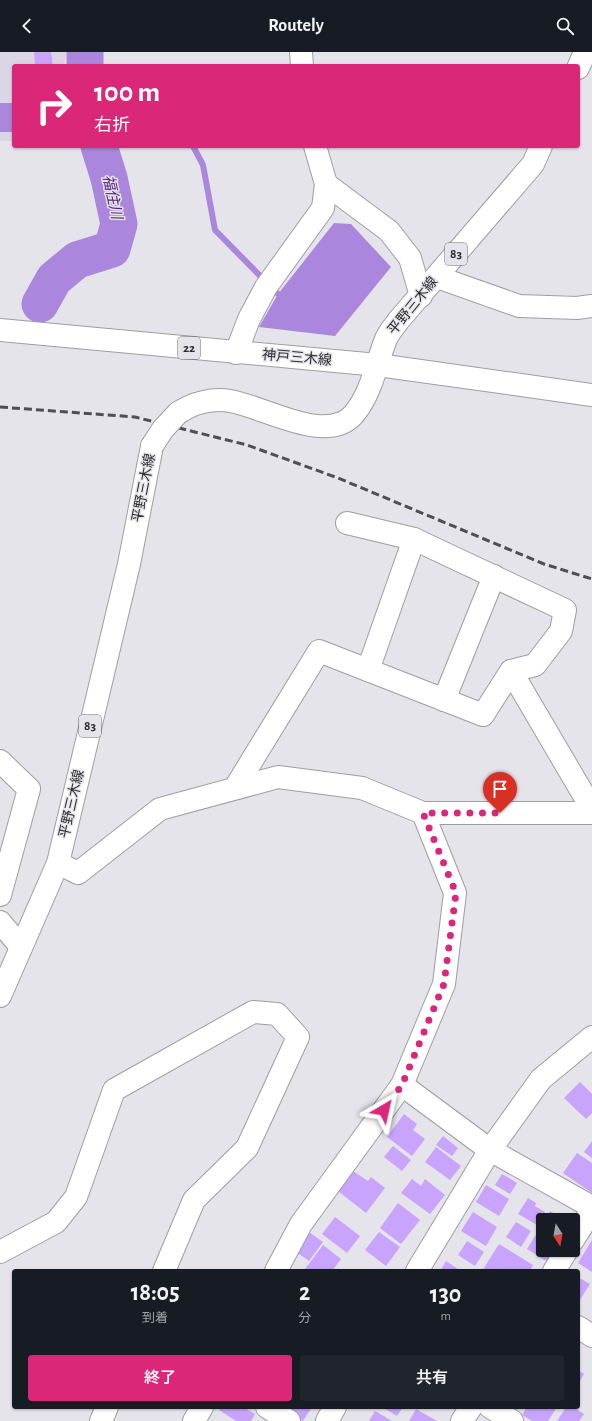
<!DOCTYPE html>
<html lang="ja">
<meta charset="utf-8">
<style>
body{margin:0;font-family:"Alegreya Sans","Noto Sans JP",sans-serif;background:#20242c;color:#f1f3f6;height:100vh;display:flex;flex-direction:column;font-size:15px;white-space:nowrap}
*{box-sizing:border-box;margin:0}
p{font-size:13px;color:#9ea1a6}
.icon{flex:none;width:22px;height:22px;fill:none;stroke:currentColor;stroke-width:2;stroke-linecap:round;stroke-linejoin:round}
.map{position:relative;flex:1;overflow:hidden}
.side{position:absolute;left:12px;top:1217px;width:568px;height:140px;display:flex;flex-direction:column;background:#171b24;border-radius:4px;box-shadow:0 1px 3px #0004}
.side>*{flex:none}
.banner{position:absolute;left:12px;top:12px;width:568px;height:84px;border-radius:4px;box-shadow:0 1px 3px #0004;background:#db2777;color:#fff;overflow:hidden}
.needle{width:26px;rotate:169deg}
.buttons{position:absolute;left:536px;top:1161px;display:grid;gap:8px}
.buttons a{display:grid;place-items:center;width:44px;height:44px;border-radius:4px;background:#171b24;box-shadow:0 1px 3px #0004;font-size:20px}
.pin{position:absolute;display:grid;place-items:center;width:34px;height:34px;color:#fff;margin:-41px -17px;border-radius:50% 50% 50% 0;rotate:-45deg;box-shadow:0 0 4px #0007}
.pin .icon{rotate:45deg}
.me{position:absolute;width:44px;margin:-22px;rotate:36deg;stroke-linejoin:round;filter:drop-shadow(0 0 3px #0008)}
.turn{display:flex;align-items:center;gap:14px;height:84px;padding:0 16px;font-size:18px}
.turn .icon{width:52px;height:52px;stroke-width:2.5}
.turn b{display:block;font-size:28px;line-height:34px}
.eta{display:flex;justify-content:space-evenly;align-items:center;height:68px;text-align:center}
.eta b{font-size:24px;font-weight:600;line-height:28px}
.action{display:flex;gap:8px;margin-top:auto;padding:8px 16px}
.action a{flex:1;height:46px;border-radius:4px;background:#db2777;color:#fff;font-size:16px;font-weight:600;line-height:46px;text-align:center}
.action a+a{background:#20242c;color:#f1f3f6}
header{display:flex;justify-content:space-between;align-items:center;height:52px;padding:0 16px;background:#171b24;font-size:18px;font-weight:600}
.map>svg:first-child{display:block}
.built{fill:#dbd6e5}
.water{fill:#aa87dc}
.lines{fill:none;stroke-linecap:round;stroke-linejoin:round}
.stream{stroke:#aa87dc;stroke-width:6}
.river{stroke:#aa87dc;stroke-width:37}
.building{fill:#c8a4fc}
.minor-casing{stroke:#9f9da4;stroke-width:24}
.major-casing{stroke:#9f9da4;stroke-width:24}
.minor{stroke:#fff;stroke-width:22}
.major{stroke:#fff;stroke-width:22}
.rail{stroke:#4f4e52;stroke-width:3;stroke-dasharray:8 4;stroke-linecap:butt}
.major-bridge-casing{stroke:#9f9da4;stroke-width:24;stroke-linecap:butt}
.major-bridge{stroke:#fff;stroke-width:22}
.route{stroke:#db2777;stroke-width:7;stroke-dasharray:0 12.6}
.labels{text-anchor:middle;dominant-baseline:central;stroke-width:3;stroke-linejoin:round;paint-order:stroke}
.shield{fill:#e6e4eb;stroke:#646267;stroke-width:1}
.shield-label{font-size:13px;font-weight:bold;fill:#2c2b2e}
.street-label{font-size:14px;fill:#2c2b2e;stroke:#e6e4eb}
.water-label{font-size:15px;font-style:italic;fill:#552387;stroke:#e6e4eb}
</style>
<header><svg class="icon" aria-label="back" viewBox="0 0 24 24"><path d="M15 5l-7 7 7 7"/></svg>Routely<svg class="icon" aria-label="search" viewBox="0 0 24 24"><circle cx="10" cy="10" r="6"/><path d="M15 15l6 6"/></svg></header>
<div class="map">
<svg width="592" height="1369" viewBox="0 0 592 1369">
<rect width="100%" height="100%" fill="#e6e4eb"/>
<path class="built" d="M 0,0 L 67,0 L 64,14 L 14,14 L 14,89 L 0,89 Z"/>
<g class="water">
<rect x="0" y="51" width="14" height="29"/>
<path d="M 334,171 L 351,172 L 391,215 L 335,284 L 259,275 L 278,242 Z"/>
</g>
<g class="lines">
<path class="stream" d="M 193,94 L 203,113 L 215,178 L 278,242"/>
<g class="river">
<path d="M 85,14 L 85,0"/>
<path d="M 40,252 L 54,227 L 77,208 L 112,197 L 119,172 L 109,126 L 99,94"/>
</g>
</g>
<g class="building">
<path d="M 34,0 L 51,0 L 53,14 L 35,14 Z"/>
<path d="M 580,1030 L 592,1042 L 592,1061 L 586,1067 L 564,1046 Z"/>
<path d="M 404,1062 L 417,1072 L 413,1078 L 425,1087 L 412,1104 L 387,1085 Z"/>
<path d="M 443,1084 L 458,1096 L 452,1104 L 436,1093 Z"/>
<path d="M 592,1089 L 592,1106 L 584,1100 Z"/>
<path d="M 393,1094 L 411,1108 L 402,1119 L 384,1105 Z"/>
<path d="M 436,1095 L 461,1114 L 450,1128 L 425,1110 Z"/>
<path d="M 577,1101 L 592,1111 L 592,1141 L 563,1121 Z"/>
<path d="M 353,1119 L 368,1129 L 371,1125 L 385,1136 L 366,1161 L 338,1139 Z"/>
<path d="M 502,1122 L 517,1131 L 510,1142 L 495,1133 Z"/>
<path d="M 412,1127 L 421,1134 L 425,1127 L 445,1143 L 430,1162 L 401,1141 Z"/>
<path d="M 486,1133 L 509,1147 L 499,1164 L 476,1150 Z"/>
<path d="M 528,1146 L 536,1151 L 535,1154 L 545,1160 L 537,1173 L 518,1162 Z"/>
<path d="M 398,1151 L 420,1168 L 401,1192 L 380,1176 Z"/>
<path d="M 550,1159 L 565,1168 L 545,1168 Z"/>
<path d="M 473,1160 L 497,1175 L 486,1194 L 461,1179 Z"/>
<path d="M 335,1165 L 360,1184 L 347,1201 L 322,1182 Z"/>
<path d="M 516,1170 L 531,1179 L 521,1195 L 506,1185 Z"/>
<path d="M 543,1171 L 543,1198 L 560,1198 L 551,1212 L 527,1197 Z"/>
<path d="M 309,1180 L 323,1190 L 309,1209 L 295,1199 Z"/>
<path d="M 379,1180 L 400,1195 L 386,1214 L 365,1198 Z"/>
<path d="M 592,1188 L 592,1220 L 578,1211 Z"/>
<path d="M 467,1189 L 484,1200 L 475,1214 L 458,1203 Z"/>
<path d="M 499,1192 L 533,1213 L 530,1219 L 482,1219 Z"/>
<path d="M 323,1193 L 341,1207 L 332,1219 L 308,1219 L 305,1217 Z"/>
<path d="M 446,1209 L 461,1219 L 440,1219 Z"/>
<path d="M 578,1225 L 590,1232 L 578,1251 Z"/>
<path d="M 578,1318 L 584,1322 L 578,1332 Z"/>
<path d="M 221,1355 L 243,1355 L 255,1362 L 251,1369 L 236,1369 L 219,1358 Z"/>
<path d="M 280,1355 L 312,1355 L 303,1369 Z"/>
<path d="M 382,1355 L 403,1355 L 397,1364 Z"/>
<path d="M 527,1355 L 557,1355 L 548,1369 L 532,1369 L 522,1363 Z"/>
<path d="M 566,1355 L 573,1355 L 584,1362 L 579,1369 L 557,1369 Z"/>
<path d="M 416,1357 L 437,1369 L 409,1369 Z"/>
<path d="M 375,1359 L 392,1369 L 369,1369 Z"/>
</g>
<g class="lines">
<g class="minor-casing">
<g id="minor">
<path d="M 301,0 L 302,14"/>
<path d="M 326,132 L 389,179 L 410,206 L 421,244"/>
<path d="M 437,225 L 519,254 L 577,256 L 592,254"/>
<path d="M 236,301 L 249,267 L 266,235 L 323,156 L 326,132 L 315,94"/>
<path d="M 368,618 L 414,487"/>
<path d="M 511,619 L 592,757"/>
<path d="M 444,648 L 494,524"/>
<path d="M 0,709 L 29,737 L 0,843"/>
<path d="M 235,736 L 319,599 L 483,663 L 511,619 L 535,613 L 561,579 L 565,558 L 414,487 L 347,471"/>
<path d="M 58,811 L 78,821 L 160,757 L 278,725 L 362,736 L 423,761 L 592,761"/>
<path d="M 0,870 L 21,895"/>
<path d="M 402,1033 L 490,1098 L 592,1155"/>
<path d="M 573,1188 L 592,1158"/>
<path d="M 0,1200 L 56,1170 L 76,1145 L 114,1038 L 253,960 L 277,962 L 298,985 L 247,1096 L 194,1148 L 164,1219"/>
<path d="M 276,1219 L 301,1172 L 402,1033 L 444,932 L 455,841 L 423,761"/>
<path d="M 417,1219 L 490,1098 L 541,1027 L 592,985"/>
<path d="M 554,1219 L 567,1198"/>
<path d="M 578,1275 L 592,1284"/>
<path d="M 267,1355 L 289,1369"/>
<path d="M 490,1355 L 512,1369"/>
<path d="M 101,1369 L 107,1355"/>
<path d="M 194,1369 L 202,1355"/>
<path d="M 327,1369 L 335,1355"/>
<path d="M 462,1369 L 471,1355"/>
</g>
</g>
<g class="major-casing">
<g id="major">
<path d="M 578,16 L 585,0"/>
<path d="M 0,278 L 378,313 L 592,343"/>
<path d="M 178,361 C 193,351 212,346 230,349 C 263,354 327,394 354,362 C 372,340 376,312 386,287 C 389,280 394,275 398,269 L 533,112 L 541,94"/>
<path d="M 0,944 L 58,811 L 129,512 L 152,394"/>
</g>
</g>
<use href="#minor" class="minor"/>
<use href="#major" class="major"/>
<path class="rail" d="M 0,355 L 135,365 L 247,393 L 338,426 L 544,512 L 592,527"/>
<g class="major-bridge-casing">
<path id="major-bridge" d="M 152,394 L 163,377 L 178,361"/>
</g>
<use href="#major-bridge" class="major-bridge"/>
</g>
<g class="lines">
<path class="route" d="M 384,1058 L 402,1033 L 444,932 L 456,841 L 423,761 L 500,761"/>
</g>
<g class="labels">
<g class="shield">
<rect x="445" y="191" width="22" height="22" rx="3"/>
<rect x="178" y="285" width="22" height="22" rx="3"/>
<rect x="79" y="663" width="22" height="22" rx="3"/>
</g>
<g class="shield-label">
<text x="456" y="202">83</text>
<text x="189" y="296">22</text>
<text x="90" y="674">83</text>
</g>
<g class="street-label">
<text transform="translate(413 254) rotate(-51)">平野三木線</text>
<text transform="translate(297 306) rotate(5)">神戸三木線</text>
<text transform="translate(144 436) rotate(-79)">平野三木線</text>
<text transform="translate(72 752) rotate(-77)">平野三木線</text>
</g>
<g class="water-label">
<text transform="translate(112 145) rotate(78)">福住川</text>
</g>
</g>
</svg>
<div class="buttons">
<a><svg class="needle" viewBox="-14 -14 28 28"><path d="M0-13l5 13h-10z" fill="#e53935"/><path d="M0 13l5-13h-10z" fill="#9ea1a6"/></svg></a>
</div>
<div class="pin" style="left:500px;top:761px;background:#d93025"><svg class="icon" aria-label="arrive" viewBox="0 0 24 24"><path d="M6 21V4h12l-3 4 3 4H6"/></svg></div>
<svg class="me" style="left:384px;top:1058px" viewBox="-20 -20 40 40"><path d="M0-17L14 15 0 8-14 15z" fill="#db2777" stroke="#fff" stroke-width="4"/></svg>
<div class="banner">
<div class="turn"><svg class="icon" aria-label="right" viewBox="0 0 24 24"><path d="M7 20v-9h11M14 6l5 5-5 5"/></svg><div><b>100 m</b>右折</div></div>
</div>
<section class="side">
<div class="eta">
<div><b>18:05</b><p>到着</p></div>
<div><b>2</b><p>分</p></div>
<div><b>130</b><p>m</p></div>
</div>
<div class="action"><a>終了</a><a>共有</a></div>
</section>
</div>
